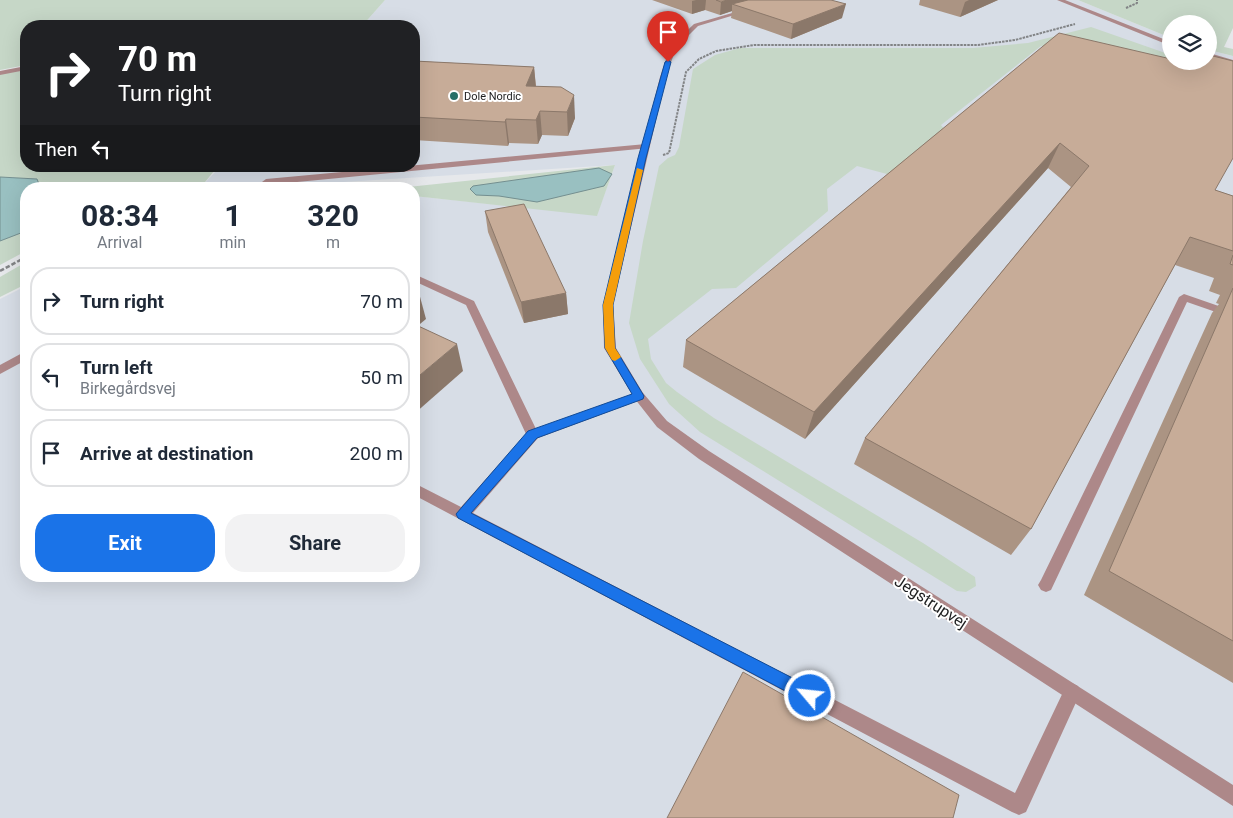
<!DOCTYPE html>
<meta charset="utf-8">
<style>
body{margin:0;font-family:Roboto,sans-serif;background:#f2f2f3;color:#1f2937;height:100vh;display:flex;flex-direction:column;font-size:19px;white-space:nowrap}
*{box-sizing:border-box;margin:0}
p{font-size:16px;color:#747a83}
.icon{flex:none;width:28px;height:28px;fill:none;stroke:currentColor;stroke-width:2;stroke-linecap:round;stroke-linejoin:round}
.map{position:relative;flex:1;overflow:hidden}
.side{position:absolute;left:20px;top:182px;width:400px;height:400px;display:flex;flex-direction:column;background:#fff;border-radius:20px;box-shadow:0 5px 20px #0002}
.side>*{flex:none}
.hud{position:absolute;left:20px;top:20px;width:400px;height:152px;border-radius:20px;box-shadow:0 5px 20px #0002;background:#202124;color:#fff;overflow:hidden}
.buttons{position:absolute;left:1162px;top:15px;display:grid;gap:10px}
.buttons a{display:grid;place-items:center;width:55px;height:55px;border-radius:50%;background:#fff;box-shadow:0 5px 20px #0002;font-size:25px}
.pin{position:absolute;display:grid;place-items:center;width:42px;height:42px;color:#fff;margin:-51px -21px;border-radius:50% 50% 50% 0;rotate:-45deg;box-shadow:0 0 5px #0007}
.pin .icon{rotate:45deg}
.me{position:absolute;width:55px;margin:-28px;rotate:298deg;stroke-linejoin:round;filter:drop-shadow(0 0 4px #0008)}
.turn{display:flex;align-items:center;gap:18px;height:105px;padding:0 15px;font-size:22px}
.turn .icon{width:65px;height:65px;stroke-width:2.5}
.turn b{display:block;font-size:35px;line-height:42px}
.then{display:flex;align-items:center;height:48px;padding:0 15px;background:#0003;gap:10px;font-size:19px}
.eta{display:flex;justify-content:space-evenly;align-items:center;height:85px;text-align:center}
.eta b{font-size:30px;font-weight:700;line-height:35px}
.cta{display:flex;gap:10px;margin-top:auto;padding:10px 15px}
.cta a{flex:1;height:58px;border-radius:20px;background:#1a73e8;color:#fff;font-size:20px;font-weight:700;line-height:58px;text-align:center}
.cta a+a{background:#f2f2f3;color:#1f2937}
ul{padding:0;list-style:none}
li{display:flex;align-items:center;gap:15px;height:68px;margin:0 10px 8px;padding:0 5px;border:2px solid #e0e1e3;border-radius:20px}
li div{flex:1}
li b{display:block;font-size:19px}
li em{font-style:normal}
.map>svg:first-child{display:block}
.built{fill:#d7dde6}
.green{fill:#c6d7c7}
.water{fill:#99c0c1;stroke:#748f90}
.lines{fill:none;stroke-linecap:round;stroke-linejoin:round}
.path-far1{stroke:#828486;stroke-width:2;stroke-dasharray:2.5 1;stroke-linecap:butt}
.path{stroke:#828486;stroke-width:2.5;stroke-dasharray:4.5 2;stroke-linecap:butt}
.service{fill:#ad8889;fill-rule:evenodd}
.minor{fill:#ad8889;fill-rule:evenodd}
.wall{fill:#ab9483}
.shaded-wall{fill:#8b786a}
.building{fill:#c7ac98;stroke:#8b786a}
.route{fill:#1a73e8;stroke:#114b97}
.slow{fill:#f59e0b}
.poi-dot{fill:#266f67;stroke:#fff;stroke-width:2}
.labels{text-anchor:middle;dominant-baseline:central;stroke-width:4;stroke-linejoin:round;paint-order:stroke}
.far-poi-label{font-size:11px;fill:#1d1e1f;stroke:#fff;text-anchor:start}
.near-street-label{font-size:16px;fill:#1d1e1f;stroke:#fff}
</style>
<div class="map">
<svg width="1233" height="818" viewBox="0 0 1233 818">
<rect width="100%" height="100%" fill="#e6e8eb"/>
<path class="built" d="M 385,0 L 1078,0 L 1171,38 L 1171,61 L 1209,61 L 1209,50 L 1233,56 L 1233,818 L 0,818 L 0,299 L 26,286 L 26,576 L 414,576 L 414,196 L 597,215 L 615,165 L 264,187 L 201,187 L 221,166 L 414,166 L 414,26 L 362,26 Z"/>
<g class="green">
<path d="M 0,0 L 385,0 L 362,26 L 267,26 L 284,21 L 255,26 L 26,26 L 26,65 L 0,70 Z"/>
<path d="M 1078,0 L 1233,0 L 1233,28 L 1224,47 L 1233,49 L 1233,56 L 1209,50 L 1209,24 L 1171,24 L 1171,38 Z"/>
<path d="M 1091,27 L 1171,55 L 1171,61 L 1231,71 L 1082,54 L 1041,46 L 941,125 L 949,135 L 898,177 L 857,166 L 827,189 L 828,211 L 736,288 L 712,289 L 648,339 L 651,359 L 666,383 L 677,392 L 714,418 L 923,543 L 975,577 L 976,586 L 966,592 L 957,591 L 700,432 L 669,404 L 640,359 L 629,323 L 643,241 L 659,166 L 668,158 L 675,155 L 679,147 L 693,69 L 715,55 L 740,48 L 973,48 L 1028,43 Z"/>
<path d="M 26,70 L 26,166 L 218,166 L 201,187 L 239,189 L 41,189 L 37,179 L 0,177 L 0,74 Z"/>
<path d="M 615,165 L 597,216 L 414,196 L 414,189 L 389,189 Z"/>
<path d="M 26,231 L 26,251 L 0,265 L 0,241 Z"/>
<path d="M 26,262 L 26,284 L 0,297 L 0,277 Z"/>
</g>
<g class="water">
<path d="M 599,168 L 612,174 L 604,186 L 537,202 L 499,196 L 476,195 L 470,189 L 473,186 Z"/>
<path d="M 0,177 L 37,179 L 41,189 L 26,189 L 26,231 L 0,241 Z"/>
</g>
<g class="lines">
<g class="path-far1">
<path d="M 1126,8 L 1137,3 L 1137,0"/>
<path d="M 663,155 L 669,153 L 686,72 L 699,59 L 716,51 L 754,45 L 978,45 L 1015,40 L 1075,24"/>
</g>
<path class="path" d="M 0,271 L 26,257"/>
<g class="service">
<path d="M 279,24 L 282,26 L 274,26 L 275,25 Z"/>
<path d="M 26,66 L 26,70 L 0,75 L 0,71 Z"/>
<path d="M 646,144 L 650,146 L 649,148 L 266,185 L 262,182 L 266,179 Z"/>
<path d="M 414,274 L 474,301 L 536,429 L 635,393 L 643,393 L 645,396 L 643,399 L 538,438 L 473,513 L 1015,793 L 1066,686 L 1072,683 L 1078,686 L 1081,692 L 1078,698 L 1026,812 L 1019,815 L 1012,812 L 414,495 L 414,483 L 461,507 L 526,434 L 466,305 L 414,281 Z"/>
<path d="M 1184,294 L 1233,311 L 1233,318 L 1187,302 L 1051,590 L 1046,592 L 1041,590 L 1038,585 L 1041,580 L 1179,297 Z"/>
<path d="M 26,351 L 26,360 L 0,374 L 0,365 Z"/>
</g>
<g class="minor">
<path d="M 1057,0 L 1065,0 L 1171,42 L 1171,46 Z"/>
<path d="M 746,9 L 751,10 L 698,26 L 676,48 L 666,77 L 613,305 L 616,348 L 643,393 L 667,421 L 709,451 L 1233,785 L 1233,806 L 699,459 L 657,427 L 635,399 L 604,348 L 603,305 L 660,77 L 670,47 L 694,24 Z"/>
<path d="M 1209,53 L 1233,60 L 1233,64 L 1209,57 Z"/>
</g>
</g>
<g class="wall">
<path d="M 652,0 L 831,0 L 842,18 L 791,39 L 731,18 L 732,11 L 720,15 L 705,10 L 692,14 Z"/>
<path d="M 920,0 L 998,0 L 960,17 L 919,5 Z"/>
<path d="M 1059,33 L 1215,190 L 1233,196 L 1233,683 L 1084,595 L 1212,313 L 1219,304 L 1216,303 L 1220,295 L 1209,291 L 1214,278 L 1175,265 L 1031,529 L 1011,555 L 854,464 L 865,438 L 1071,187 L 1048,168 L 805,439 L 683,367 L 686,340 Z"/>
<path d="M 414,61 L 534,67 L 536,86 L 575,118 L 568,136 L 542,135 L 538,144 L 509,143 L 508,146 L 414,140 Z"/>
<path d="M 485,211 L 566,293 L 568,314 L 524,323 L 488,232 Z"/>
</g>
<g class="shaded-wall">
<path d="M 696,0 L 706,0 L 705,10 L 692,14 L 692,1 Z"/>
<path d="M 727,0 L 771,0 L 732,4 L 732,11 L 720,15 L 721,2 Z"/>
<path d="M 969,0 L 998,0 L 960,17 L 965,2 Z"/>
<path d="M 846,4 L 842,18 L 791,39 L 793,24 Z"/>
<path d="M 534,67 L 536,89 L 526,86 Z"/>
<path d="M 574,95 L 575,118 L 568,136 L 567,112 Z"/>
<path d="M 540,111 L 542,135 L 538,144 L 536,120 Z"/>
<path d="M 506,119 L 509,143 L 508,146 L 505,122 Z"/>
<path d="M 1060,143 L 1048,168 L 805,439 L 814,412 Z"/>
<path d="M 419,293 L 426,319 L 414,329 L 414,297 Z"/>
<path d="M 566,293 L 568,314 L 524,323 L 521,302 Z"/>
<path d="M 457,344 L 463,371 L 414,414 L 414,380 Z"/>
</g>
<g class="building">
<path d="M 716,0 L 727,0 L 721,2 Z"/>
<path d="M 748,0 L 831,0 L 846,4 L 793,24 L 732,4 Z"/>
<path d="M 1059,33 L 1171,59 L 1171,61 L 1209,61 L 1209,55 L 1233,61 L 1233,158 L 1215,190 L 1233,196 L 1233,251 L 1190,237 L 1031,529 L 865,438 L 1089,166 L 1060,143 L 814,412 L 686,340 Z"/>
<path d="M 414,61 L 534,67 L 526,86 L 561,87 L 574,95 L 567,112 L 540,111 L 536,120 L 506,119 L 505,122 L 414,117 Z"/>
<path d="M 524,204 L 566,293 L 521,302 L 485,211 Z"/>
<path d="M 1233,255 L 1233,265 L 1230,264 Z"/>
<path d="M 1233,288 L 1233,641 L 1109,571 Z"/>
<path d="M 414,290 L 419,293 L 414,297 Z"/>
<path d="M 414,324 L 457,344 L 414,380 Z"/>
<path d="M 743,672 L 959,795 L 953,818 L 667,818 Z"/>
</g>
<path class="route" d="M 668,60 L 671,62 L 646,158 L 613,305 L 615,348 L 644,396 L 643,399 L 537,438 L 471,513 L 816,690 L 818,696 L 816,701 L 810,704 L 458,518 L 456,514 L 528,431 L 632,394 L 605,348 L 603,305 L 638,158 L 665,62 Z"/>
<path class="slow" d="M 637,168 L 643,170 L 613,305 L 615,348 L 621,357 L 615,361 L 612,360 L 605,348 L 603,305 Z"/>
<circle class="poi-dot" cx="454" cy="96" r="5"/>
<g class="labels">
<g class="far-poi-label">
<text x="464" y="96">Dole Nordic</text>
</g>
<g class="near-street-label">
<text transform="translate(931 602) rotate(33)">Jegstrupvej</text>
</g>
</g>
</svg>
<div class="buttons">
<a><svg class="icon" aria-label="layers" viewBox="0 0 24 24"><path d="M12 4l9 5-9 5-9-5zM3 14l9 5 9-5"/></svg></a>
</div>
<div class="pin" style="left:668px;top:62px;background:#d93025"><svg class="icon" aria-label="arrive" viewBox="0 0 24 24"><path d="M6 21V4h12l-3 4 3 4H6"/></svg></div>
<svg class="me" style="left:810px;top:696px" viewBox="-20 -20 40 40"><circle r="17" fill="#1a73e8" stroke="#fff" stroke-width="3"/><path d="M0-11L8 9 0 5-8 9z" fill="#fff"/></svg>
<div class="hud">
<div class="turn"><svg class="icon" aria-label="right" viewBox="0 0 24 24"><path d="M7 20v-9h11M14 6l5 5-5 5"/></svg><div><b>70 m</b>Turn right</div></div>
<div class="then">Then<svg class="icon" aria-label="left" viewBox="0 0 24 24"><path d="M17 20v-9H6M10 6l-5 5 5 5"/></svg></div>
</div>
<section class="side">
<div class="eta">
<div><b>08:34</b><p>Arrival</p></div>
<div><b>1</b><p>min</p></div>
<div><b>320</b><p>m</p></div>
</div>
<ul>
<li><svg class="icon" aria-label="right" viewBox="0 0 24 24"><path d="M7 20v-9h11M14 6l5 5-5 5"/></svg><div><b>Turn right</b></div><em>70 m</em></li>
<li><svg class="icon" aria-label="left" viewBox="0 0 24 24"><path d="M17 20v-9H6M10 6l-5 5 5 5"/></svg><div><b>Turn left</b><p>Birkegårdsvej</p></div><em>50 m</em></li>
<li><svg class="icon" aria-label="arrive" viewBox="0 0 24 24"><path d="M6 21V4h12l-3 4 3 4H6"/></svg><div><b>Arrive at destination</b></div><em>200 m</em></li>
</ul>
<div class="cta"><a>Exit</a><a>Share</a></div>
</section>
</div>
